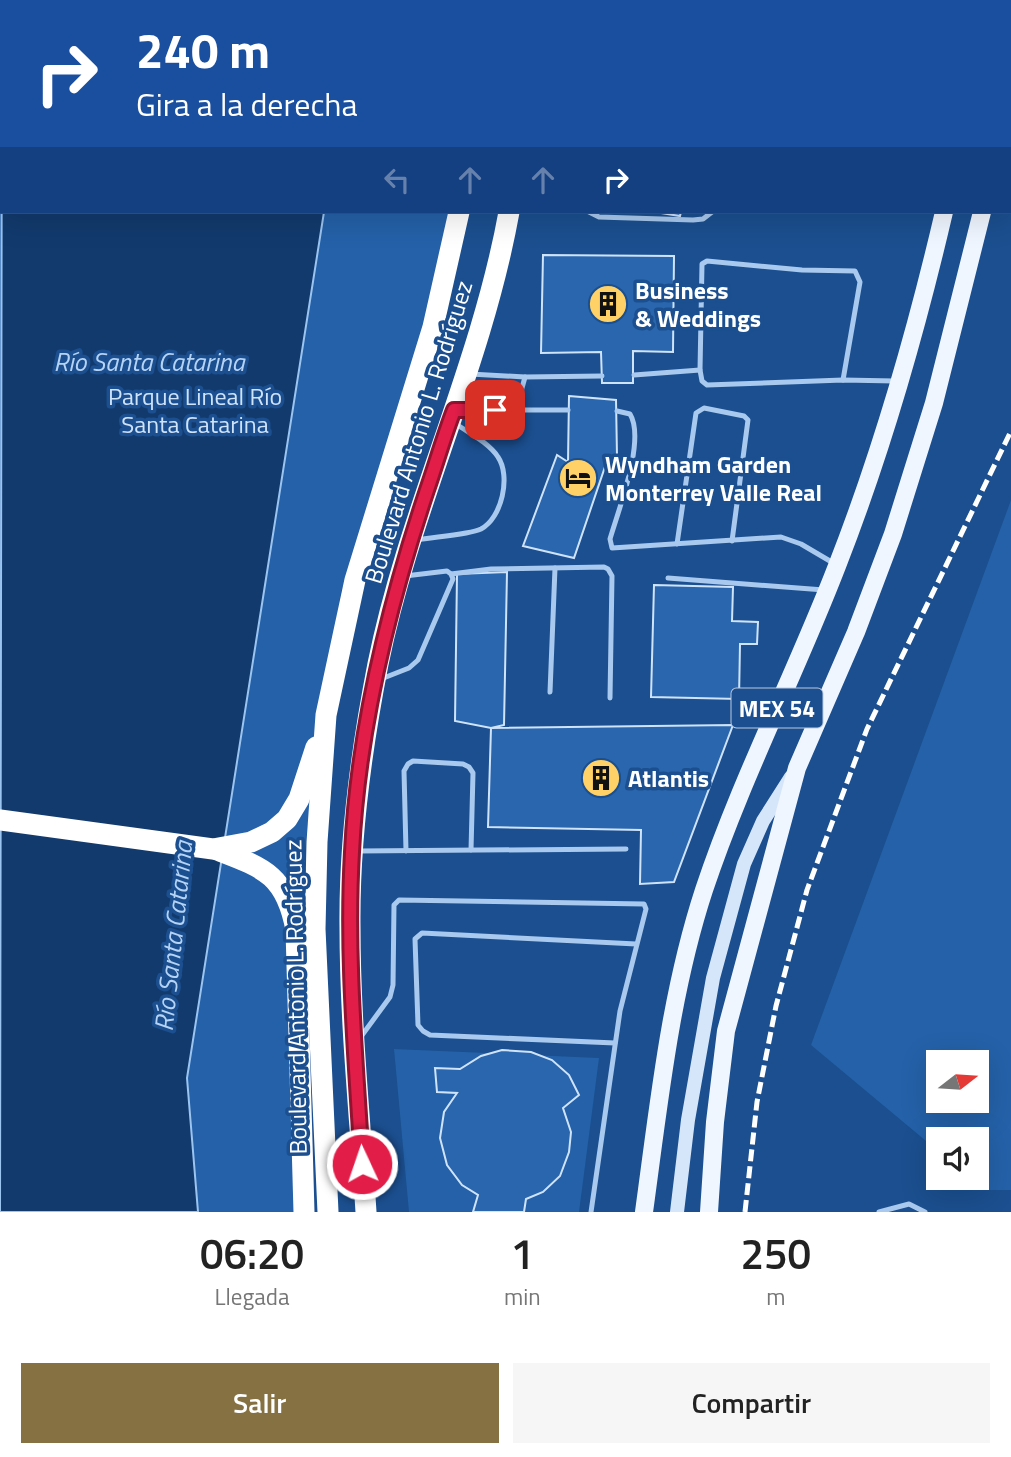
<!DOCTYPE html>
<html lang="es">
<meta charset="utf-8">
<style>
body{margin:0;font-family:"Titillium Web",sans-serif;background:#f6f6f6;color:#222;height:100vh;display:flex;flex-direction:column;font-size:26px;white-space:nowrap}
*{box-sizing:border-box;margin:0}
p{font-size:23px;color:#767676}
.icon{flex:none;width:38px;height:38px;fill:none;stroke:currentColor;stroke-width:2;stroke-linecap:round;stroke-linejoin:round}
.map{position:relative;height:1212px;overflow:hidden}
.sheet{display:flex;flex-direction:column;background:#fff;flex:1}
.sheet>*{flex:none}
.top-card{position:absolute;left:0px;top:0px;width:1012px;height:214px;box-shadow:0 7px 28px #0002;background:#1a4fa0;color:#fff;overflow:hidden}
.needle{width:46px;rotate:73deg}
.fabs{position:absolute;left:926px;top:1050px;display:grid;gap:14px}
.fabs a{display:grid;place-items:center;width:63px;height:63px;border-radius:0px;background:#fff;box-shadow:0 7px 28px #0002;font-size:35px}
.pin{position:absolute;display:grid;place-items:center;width:60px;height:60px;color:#fff;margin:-30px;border-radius:14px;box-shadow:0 4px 10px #0006}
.me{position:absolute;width:77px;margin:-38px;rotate:357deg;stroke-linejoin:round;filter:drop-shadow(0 0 5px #0008)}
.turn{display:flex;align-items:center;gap:24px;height:147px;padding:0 21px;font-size:32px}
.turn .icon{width:91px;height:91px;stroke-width:2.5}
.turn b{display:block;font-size:49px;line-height:60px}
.lanes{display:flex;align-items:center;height:66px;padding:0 21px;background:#0003;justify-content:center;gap:35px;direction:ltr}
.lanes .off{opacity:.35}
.eta{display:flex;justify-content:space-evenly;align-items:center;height:119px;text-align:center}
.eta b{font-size:42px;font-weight:600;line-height:49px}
.cta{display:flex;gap:14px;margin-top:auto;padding:14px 21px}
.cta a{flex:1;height:80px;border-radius:0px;background:#857141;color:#fff;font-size:28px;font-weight:600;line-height:80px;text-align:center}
.cta a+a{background:#f6f6f6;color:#222}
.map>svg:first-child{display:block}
.green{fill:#2461a8;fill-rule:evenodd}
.water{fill:#123a6d;stroke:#9cc4f0;stroke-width:2}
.building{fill:#2a66ad;stroke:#cfe3fa;stroke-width:2}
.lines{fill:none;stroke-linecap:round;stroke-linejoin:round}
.lane{stroke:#a9c9ee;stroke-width:5}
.secondary{stroke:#d6e6fa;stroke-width:14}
.primary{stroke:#f0f6ff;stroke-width:18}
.highway{stroke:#fff;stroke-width:21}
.rail{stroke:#fff;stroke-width:5;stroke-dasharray:12 5;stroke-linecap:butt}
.route-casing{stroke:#92132f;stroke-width:18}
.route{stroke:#e11d48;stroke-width:12}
.labels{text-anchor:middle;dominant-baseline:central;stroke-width:7;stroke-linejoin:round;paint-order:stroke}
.shield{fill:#1b4f8f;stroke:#bbcadd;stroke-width:2}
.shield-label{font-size:23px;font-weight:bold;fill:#fff}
.poi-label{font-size:24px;font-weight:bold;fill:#fff;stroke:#1b4f8f;text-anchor:start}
.park-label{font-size:24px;fill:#cfe3fa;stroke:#1b4f8f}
.street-label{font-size:24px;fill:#fff;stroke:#1b4f8f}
.water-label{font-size:26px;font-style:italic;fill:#b5d3f5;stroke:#1b4f8f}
</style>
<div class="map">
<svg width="1011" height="1212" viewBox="0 0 1011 1212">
<rect width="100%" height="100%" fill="#1b4f8f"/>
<g class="green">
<path d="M 0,0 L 481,0 L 2,2 L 2,212 L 457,212 L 443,281 L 341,592 L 318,727 L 305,850 L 309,1212 L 0,1212 Z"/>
<path d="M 1011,500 L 1011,1190 L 985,1190 L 970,1178 L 976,1178 L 976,1139 L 938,1139 L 938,1151 L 811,1045 ZM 976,1062 L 976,1101 L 938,1101 L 938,1062 Z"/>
<path d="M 394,1049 L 599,1058 L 579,1212 L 409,1212 Z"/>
</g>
<path class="water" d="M 2,0 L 357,0 L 2,2 L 2,212 L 324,212 L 187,1078 L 198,1212 L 0,1212 Z"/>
<g class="building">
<path d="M 767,0 L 934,0 L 767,2 Z"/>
<path d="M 655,212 L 681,212 L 680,216 Z"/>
<path d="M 543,255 L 674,256 L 673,352 L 633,351 L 633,383 L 602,383 L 601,352 L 541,353 Z"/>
<path d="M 569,396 L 616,400 L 617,456 L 607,461 L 574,558 L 523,546 L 557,455 L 568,462 Z"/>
<path d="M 507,572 L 504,725 L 491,728 L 455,721 L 457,574 Z"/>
<path d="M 654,585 L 733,587 L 732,621 L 758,622 L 757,644 L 740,644 L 739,699 L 651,697 Z"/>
<path d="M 733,725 L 674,882 L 640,884 L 641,830 L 488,827 L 491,728 Z"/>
<path d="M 502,1050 L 531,1052 L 552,1060 L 569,1075 L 579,1095 L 563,1108 L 571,1132 L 569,1152 L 560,1176 L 543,1192 L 526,1199 L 524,1212 L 473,1212 L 478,1195 L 462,1185 L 447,1165 L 440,1138 L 444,1112 L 457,1093 L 437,1092 L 435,1068 L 460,1069 L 481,1056 Z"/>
</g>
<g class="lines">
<g class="lane">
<path d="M 562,0 L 566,2"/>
<path d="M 724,0 L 726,2"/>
<path d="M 600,2 L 604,0"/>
<path d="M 679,2 L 680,0"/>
<path d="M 589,212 L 599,217 L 693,220 L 703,219 L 712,212"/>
<path d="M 700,370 L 702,264 L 707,261 L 802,270 L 855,271 L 860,282 L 843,380"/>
<path d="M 470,374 L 525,377 L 602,376"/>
<path d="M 634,375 L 700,370 L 702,381 L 707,385 L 843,380 L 895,381"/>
<path d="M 461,410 L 568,410"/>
<path d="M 516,410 L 525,377"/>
<path d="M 617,411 L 630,414 C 646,440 618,511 610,539 L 612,548 L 781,537 L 801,544 L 835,564"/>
<path d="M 417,540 C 432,537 468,535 481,529 C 502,518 511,476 498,457 C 489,443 469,433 456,424"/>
<path d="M 677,544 L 696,413 L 704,408 L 744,416 L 748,420 L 732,541"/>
<path d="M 451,574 L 491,569 L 604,567 L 608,569 L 612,576 L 610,698"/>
<path d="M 668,578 L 824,590"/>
<path d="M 381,679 L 409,668 L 418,660 L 453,579 L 451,574 L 447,571 L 405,576"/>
<path d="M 550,692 L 555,568"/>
<path d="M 358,851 L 626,849"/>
<path d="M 406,851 L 404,771 L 408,764 L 413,761 L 463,764 L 469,767 L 473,773 L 471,850"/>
<path d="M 360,1038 L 390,997 L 393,985 L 394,905 L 399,900 L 644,904 L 646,909 L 620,1011 L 591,1212"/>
<path d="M 615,1043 L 430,1035 L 423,1031 L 418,1025 L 415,939 L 422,933 L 636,944"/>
<path d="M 879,1212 L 909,1204 L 925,1212"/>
</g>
<path class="secondary" d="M 677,1212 L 688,1120 L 713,978 L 744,864 L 763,821 L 791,777"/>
<g class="primary">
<path d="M 982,2 L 983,0"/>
<path d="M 1010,79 L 1011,72"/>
<path d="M 644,1212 C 659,1103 670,994 704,890 C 741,779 795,675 837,566 C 882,451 916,332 944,212"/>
<path d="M 709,1212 L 715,1122 L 726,1031 L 797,768 L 856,632 L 893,534 L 934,403 L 982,212"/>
</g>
<g class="highway">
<path d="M 481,2 L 481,0"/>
<path d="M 533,2 L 534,0"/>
<path d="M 0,820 L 213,849 L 251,842 L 272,832 L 287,819 L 299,799 L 316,747"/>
<path d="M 217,850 C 264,868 286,875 296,930 L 304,1212"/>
<path d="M 328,1212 L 315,929 L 317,842 L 326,715 L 355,580 L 433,327 L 459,212"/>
<path d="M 366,1212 C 360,1117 350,1022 350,927 C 349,838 361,751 378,664 C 409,510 481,367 509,212"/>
</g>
<path class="rail" d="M 745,1212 L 757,1102 L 776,1006 L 807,890 L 867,729 L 1011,431"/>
</g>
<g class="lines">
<g class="route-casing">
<path id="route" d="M 362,1164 C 356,1060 346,956 352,852 C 358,729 388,607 427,490 C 436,464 444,436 454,410 L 495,410"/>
</g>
<use href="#route" class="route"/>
</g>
<defs>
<g id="building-disc" transform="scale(2.0125)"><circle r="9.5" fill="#ffd166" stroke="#1b4f8f"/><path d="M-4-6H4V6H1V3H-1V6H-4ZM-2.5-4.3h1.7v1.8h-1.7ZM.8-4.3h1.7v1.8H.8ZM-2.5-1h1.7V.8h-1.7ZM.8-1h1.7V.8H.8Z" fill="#111"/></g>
<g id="hotel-disc" transform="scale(2.0125)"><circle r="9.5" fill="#ffd166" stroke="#1b4f8f"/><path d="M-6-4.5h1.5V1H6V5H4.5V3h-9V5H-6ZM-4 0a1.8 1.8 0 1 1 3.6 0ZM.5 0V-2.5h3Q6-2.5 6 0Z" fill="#111"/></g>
</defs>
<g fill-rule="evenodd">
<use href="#building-disc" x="608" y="304"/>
<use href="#hotel-disc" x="578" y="478"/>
<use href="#building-disc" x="601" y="778"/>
</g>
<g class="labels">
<rect class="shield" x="731.5" y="688.5" width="91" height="39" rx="5"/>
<g class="shield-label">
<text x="777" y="708">MEX 54</text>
</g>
<g class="poi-label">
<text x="635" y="290">Business<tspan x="635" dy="28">&amp; Weddings</tspan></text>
<text x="605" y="464">Wyndham Garden<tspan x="605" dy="28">Monterrey Valle Real</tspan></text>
<text x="628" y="778">Atlantis</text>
</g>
<g class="park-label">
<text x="195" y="396">Parque Lineal Río<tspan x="195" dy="28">Santa Catarina</tspan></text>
</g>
<g class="street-label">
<text transform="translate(418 432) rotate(-73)">Boulevard Antonio L. Rodríguez</text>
<text transform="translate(295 997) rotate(-91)">Boulevard Antonio L. Rodríguez</text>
</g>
<g class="water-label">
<text x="149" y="361">Río Santa Catarina</text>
<text transform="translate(173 936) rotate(-84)">Río Santa Catarina</text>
</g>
</g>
</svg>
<div class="fabs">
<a><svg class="needle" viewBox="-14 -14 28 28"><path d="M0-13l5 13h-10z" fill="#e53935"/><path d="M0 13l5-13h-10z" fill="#767676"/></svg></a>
<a><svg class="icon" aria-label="sound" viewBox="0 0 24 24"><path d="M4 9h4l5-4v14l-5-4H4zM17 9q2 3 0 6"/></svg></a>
</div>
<div class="pin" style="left:495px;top:410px;background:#d93025"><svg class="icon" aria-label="arrive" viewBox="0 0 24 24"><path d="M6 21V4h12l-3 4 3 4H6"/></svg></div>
<svg class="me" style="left:362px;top:1164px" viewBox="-20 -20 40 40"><circle r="17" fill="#e11d48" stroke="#fff" stroke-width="3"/><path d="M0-11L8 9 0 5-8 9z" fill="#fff"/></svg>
<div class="top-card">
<div class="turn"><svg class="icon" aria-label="right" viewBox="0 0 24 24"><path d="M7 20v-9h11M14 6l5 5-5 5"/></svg><div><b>240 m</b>Gira a la derecha</div></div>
<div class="lanes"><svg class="icon off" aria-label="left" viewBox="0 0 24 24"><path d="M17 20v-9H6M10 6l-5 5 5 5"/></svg><svg class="icon off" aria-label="ahead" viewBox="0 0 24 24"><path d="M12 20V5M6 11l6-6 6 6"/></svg><svg class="icon off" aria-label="ahead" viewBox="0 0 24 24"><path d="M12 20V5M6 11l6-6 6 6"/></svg><svg class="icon" aria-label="right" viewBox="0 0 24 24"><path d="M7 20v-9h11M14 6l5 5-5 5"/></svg></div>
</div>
</div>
<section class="sheet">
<div class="eta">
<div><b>06:20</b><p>Llegada</p></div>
<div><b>1</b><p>min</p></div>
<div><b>250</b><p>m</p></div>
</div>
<div class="cta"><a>Salir</a><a>Compartir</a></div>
</section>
